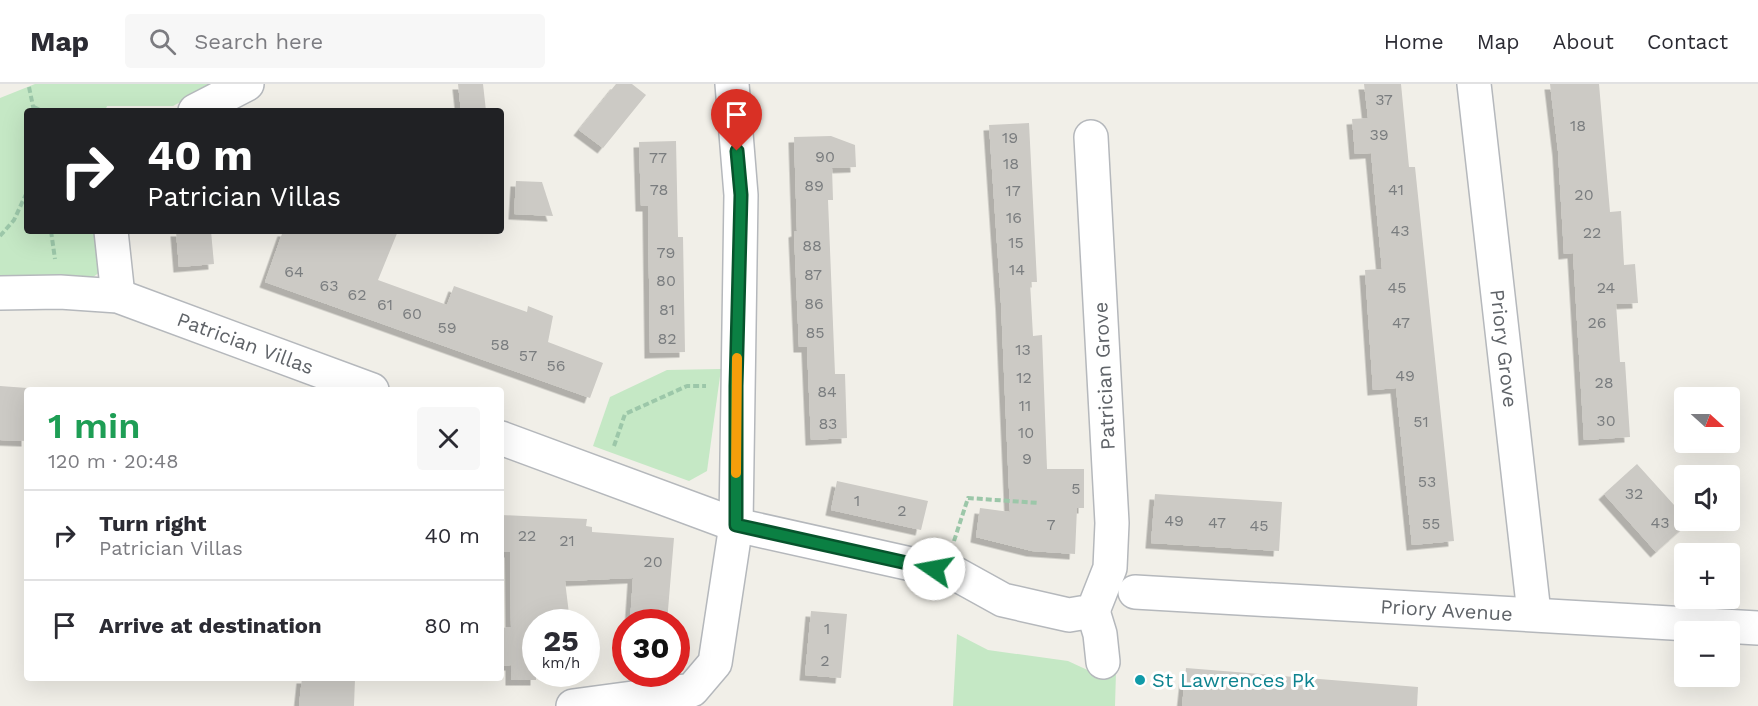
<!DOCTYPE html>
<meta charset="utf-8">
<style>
body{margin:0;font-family:"Work Sans",sans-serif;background:#f7f7f7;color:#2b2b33;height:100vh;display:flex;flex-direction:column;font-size:22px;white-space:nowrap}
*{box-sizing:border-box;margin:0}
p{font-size:20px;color:#7c7c81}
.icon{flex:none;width:33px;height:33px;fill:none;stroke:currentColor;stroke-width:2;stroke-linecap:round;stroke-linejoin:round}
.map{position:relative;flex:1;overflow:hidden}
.details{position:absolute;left:24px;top:303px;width:480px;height:294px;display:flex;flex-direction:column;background:#fff;border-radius:6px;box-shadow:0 6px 24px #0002}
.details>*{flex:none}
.top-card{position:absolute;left:24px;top:24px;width:480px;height:126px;border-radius:6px;box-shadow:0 6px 24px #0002;background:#202124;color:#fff;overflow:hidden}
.needle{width:39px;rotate:111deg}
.tools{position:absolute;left:1674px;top:303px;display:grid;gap:12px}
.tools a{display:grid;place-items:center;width:66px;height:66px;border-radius:6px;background:#fff;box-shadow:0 6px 24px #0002;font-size:30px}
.speed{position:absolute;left:522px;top:525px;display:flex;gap:12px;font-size:30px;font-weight:700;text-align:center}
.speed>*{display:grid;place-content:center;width:78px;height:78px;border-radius:50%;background:#fff;box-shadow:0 6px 24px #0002;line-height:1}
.speed small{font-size:15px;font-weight:400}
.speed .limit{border:9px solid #d22;background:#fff;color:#111}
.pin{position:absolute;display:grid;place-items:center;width:51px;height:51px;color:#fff;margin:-62px -26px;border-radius:50% 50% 50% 0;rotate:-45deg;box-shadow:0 0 6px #0007}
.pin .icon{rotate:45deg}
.me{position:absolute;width:66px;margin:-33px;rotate:282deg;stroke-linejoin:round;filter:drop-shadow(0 0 4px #0008)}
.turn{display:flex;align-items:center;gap:21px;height:126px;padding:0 24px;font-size:27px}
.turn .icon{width:78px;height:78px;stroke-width:2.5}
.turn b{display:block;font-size:42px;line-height:51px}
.round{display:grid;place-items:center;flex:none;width:63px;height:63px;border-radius:6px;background:#f7f7f7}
.summary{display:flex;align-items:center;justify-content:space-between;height:102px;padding:0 24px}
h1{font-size:36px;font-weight:600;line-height:45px;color:#1e9e55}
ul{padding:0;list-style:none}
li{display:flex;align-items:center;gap:18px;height:90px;padding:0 24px;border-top:2px solid #e1e1e2}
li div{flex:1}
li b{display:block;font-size:22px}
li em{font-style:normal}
header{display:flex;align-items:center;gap:36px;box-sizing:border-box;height:84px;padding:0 30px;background:#fff;border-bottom:2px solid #e1e1e2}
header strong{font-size:28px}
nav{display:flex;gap:33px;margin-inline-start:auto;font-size:21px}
.search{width:420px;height:54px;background:#f7f7f7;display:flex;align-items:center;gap:15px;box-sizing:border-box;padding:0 21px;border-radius:6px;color:#7c7c81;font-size:22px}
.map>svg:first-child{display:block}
.green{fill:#c5e8c5}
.building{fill:#cccac5;filter:url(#shadow)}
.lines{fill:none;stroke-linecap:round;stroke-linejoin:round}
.minor-casing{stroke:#b5b8bc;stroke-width:36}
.path{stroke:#9cc7a9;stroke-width:4;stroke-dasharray:6 3;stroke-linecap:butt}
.minor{stroke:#fff;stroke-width:33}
.route-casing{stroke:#07532c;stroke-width:15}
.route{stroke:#0b8043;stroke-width:10}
.slow{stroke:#f59e0b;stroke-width:10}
.culture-dot{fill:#0f9aa8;stroke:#fff;stroke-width:2}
.labels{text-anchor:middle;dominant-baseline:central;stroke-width:6;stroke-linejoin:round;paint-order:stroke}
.number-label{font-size:16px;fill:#7a7d7f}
.street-label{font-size:20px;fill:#5f6368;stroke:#fff}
.culture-label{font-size:20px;fill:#0d838f;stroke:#fff;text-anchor:start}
</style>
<header>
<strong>Map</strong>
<div class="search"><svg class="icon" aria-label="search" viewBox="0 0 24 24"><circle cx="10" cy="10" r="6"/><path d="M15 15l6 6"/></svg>Search here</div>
<nav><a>Home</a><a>Map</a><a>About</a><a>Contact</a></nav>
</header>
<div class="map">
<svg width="1758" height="622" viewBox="0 0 1758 622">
<defs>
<filter id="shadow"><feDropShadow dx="-5.5" dy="5.5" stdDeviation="0" flood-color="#0004"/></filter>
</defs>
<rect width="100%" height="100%" fill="#f1efe8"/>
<g class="green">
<path d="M 35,0 L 214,0 L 173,22 L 107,22 L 105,27 L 27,27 L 27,147 L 102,147 L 100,188 L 89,196 L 0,196 L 0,14 Z"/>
<path d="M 721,285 L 707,387 L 689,397 L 593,362 L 610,313 L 667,286 Z"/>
<path d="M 957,550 L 988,566 L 1068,577 L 1094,589 L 1116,588 L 1115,622 L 953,622 Z"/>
</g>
<g class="building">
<path d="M 458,0 L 483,0 L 486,27 L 461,27 Z"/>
<path d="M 616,0 L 632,0 L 646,11 L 603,64 L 579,46 Z"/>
<path d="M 1364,0 L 1401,0 L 1409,83 L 1415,83 L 1454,457 L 1412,461 L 1396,304 L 1373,306 L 1365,186 L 1382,185 L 1371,69 L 1355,70 L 1352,35 L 1368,34 Z"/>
<path d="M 1550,0 L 1599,0 L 1610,128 L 1621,127 L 1624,181 L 1635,180 L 1638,219 L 1616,220 L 1620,278 L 1625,278 L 1630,353 L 1584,356 L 1573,169 L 1564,170 L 1558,67 Z"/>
<path d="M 1029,39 L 1037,198 L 1030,198 L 1033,252 L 1042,251 L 1047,385 L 1084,385 L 1084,424 L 1077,424 L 1075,470 L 1032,467 L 976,453 L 980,424 L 1010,428 L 1001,219 L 989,41 Z"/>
<path d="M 831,52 L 855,61 L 856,83 L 832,84 L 833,116 L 828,116 L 835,290 L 845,290 L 847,354 L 811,356 L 807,263 L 799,263 L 794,148 L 797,147 L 794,53 Z"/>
<path d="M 676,57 L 678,153 L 683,153 L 685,268 L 650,269 L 648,122 L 641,122 L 639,58 Z"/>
<path d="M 516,97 L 542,98 L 553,132 L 514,130 Z"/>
<path d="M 176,147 L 211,147 L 214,180 L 179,183 Z"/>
<path d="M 283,147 L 398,147 L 378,196 L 447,221 L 454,202 L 527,228 L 528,222 L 553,232 L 548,258 L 603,279 L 590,314 L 265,198 Z"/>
<path d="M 0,302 L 27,304 L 27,357 L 0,356 Z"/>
<path d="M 1637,380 L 1684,432 L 1684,436 L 1689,438 L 1656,468 L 1604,410 Z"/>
<path d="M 837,397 L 928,417 L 921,446 L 831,426 Z"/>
<path d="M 1155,410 L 1282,418 L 1279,467 L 1151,459 Z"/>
<path d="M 501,431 L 587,435 L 586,442 L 592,443 L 592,448 L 674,454 L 667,538 L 630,538 L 633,494 L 565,497 L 570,538 L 536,538 L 536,596 L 511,596 L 511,581 L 501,582 L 501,544 L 511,543 L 510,468 L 501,468 Z"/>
<path d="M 811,527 L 847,530 L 841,594 L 805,591 Z"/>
<path d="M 1186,584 L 1418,603 L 1417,622 L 1182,622 Z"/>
<path d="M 302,594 L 355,594 L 354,622 L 299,622 Z"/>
</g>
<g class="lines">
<g class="minor-casing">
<g id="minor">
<path id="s1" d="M 1474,0 L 1534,529"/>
<path d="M 195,27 L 247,0"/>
<path d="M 111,147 L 118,212"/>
<path id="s2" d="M 0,209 L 60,208 L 118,212 L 372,306"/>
<path d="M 501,354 L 736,441 L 956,490 L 1003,516 L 1069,531 L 1093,527 L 1110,484 L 1112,439 L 1091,53"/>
<path id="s3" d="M 1135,508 L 1758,544"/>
<path d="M 1093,527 L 1100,550 L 1103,578"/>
<path d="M 573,622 L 692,606 L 715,579 L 736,441 L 741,111 L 732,0"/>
</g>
</g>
<g class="path">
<path d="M 29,3 L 34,27"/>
<path d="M 34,23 L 42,27"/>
<path d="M 51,147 L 55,175"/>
<path d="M 0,152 L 14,136 L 27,108"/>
<path d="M 614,362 L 625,330 L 687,302 L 706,302"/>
<path d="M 954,457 L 968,414 L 1039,419"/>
</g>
<use href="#minor" class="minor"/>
</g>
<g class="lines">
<g class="route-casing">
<path id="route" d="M 737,67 L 741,111 L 736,302 L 736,441 L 934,485"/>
</g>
<use href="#route" class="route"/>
<path class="slow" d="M 736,389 L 737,274"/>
</g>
<circle class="culture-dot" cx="1140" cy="596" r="6"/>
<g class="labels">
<g class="number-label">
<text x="1384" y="15">37</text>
<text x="1578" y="41">18</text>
<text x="1379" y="50">39</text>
<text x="1010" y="53">19</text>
<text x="825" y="72">90</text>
<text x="658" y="73">77</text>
<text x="1011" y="79">18</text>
<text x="814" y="101">89</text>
<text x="659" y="105">78</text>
<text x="1396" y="105">41</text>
<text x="1013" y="106">17</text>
<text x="1584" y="110">20</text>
<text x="1014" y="133">16</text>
<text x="1400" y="146">43</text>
<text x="1592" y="148">22</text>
<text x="1016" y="158">15</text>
<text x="812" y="161">88</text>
<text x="666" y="168">79</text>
<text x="1017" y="185">14</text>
<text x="294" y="187">64</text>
<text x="813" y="190">87</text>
<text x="666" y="196">80</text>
<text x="329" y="201">63</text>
<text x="1397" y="203">45</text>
<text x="1606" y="203">24</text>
<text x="357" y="210">62</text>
<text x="814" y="219">86</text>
<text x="385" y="220">61</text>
<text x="667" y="225">81</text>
<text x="412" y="229">60</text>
<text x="1401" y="238">47</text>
<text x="1597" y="238">26</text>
<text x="447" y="243">59</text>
<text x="815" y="248">85</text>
<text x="667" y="254">82</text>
<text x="500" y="260">58</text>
<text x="1023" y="265">13</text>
<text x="528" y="271">57</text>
<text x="556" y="281">56</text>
<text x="1405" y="291">49</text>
<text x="1024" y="293">12</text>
<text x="1604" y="298">28</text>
<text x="827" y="307">84</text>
<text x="1025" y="321">11</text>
<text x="1606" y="336">30</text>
<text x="1421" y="337">51</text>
<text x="828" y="339">83</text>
<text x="1026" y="348">10</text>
<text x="1027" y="374">9</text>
<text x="1427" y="397">53</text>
<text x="1076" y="404">5</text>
<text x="1634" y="409">32</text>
<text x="857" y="416">1</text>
<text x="902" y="426">2</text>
<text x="1174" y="436">49</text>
<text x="1217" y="438">47</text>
<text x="1660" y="438">43</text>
<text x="1431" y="439">55</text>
<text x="1051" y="440">7</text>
<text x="1259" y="441">45</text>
<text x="527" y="451">22</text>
<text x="567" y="456">21</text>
<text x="653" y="477">20</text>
<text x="827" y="544">1</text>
<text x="825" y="576">2</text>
</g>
<g class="street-label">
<text stroke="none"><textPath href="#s2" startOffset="254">Patrician Villas</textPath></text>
<text stroke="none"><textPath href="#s1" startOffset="266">Priory Grove</textPath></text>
<text transform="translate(1104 292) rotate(-93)">Patrician Grove</text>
<text stroke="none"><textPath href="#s3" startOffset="312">Priory Avenue</textPath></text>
</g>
<g class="culture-label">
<text x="1152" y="596">St Lawrences Pk</text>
</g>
</g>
</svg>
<div class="tools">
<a><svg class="needle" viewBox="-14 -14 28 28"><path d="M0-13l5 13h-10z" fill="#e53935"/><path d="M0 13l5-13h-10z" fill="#7c7c81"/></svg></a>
<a><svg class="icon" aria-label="sound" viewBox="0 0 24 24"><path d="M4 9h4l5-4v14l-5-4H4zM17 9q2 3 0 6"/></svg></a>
<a>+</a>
<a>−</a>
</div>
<div class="speed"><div>25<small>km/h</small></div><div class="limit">30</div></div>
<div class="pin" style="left:737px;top:67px;background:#d93025"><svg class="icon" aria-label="arrive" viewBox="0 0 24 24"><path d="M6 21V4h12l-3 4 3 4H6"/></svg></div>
<svg class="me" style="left:934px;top:485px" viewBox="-20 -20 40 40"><circle r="19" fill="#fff"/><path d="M0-13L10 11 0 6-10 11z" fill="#0b8043"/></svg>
<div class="top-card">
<div class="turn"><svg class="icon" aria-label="right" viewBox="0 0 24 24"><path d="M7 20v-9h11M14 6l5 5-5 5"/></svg><div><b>40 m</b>Patrician Villas</div></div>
</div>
<section class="details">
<div class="summary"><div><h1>1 min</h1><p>120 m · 20:48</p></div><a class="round"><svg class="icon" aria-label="close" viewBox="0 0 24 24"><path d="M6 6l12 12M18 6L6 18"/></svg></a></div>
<ul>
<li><svg class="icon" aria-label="right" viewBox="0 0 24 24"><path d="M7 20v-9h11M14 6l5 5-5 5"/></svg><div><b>Turn right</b><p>Patrician Villas</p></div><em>40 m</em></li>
<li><svg class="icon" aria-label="arrive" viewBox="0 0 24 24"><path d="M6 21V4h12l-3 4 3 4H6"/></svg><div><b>Arrive at destination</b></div><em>80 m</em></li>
</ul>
</section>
</div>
